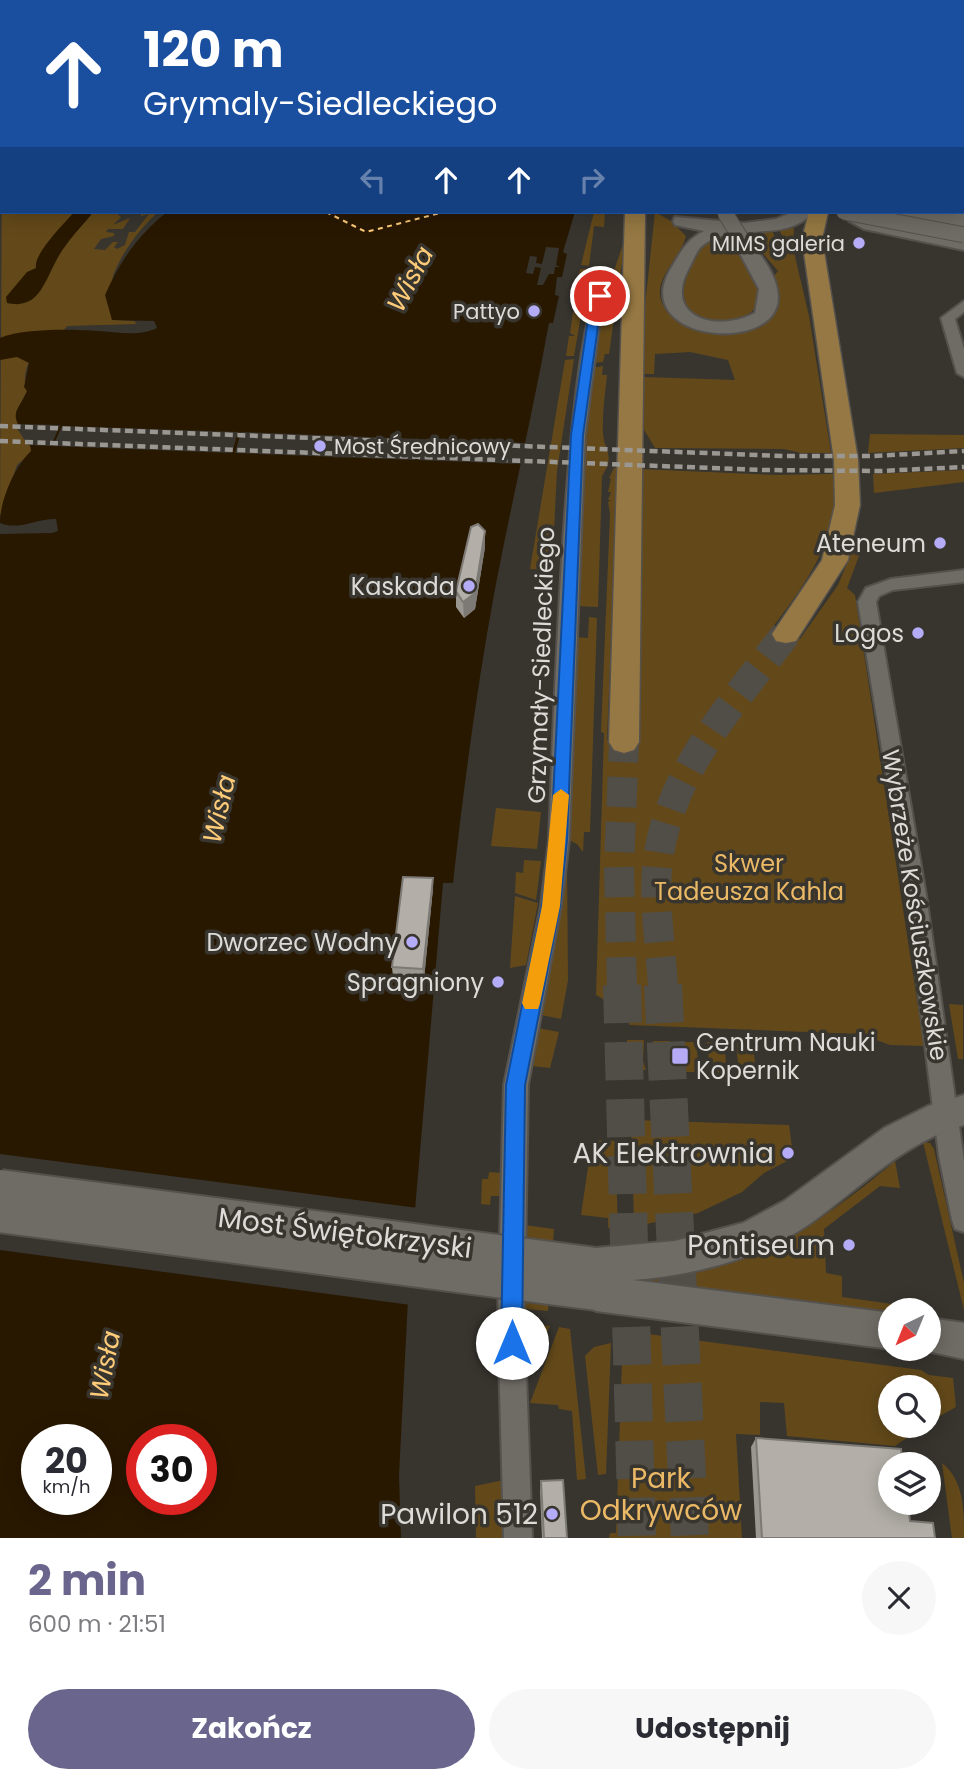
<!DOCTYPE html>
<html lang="pl">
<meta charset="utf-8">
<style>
body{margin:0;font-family:Poppins,sans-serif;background:#f7f7f7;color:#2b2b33;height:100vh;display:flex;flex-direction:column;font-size:26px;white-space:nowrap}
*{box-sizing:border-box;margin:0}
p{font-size:23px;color:#7c7c81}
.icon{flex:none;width:38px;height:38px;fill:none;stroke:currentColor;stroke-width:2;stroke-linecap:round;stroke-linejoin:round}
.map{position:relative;height:1538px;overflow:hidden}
.details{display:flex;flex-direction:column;background:#fff;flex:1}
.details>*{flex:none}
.hud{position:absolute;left:0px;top:0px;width:964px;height:214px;box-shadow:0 4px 18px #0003;background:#1a4fa0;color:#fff;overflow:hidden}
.needle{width:46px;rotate:223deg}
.fabs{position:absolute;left:878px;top:1298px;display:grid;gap:14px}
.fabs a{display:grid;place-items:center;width:63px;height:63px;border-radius:50%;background:#fff;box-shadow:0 4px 18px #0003;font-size:35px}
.speed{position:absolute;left:21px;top:1424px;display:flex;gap:14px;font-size:35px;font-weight:700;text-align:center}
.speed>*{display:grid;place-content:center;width:91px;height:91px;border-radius:50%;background:#fff;box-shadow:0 4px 18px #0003;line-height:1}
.speed small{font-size:18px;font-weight:400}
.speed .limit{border:10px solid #d22;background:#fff;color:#111}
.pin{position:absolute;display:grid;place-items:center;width:60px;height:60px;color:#fff;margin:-30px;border:4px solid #fff;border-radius:50%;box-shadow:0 2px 7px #0007}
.me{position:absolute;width:77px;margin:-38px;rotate:0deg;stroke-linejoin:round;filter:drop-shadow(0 0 5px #0008)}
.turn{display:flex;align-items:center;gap:24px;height:147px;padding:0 28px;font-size:32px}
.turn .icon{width:91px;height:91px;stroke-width:2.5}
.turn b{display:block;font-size:49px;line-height:60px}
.lanes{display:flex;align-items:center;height:66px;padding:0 28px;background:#0003;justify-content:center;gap:35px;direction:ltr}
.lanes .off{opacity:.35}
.round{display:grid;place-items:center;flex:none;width:74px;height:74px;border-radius:37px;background:#f7f7f7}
.summary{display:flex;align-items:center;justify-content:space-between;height:119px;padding:0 28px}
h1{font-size:42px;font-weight:700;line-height:52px;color:#69658c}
.primary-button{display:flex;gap:14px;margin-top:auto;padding:14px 28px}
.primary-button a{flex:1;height:80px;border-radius:42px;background:#69658c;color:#fff;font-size:28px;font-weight:700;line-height:80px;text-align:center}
.primary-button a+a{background:#f7f7f7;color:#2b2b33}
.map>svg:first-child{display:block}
.green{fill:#63491a}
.water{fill:#291800;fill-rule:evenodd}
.pier{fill:#38352f}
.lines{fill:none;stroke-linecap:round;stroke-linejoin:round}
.ferry{stroke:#fecc78;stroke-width:2;stroke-dasharray:5 4.5;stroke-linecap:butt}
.primary-tunnel-far1{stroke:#514e48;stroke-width:30;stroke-dasharray:30 15;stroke-linecap:butt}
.primary-tunnel{stroke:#514e48;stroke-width:38;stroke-dasharray:38 19;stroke-linecap:butt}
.street-casing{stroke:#55514d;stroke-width:4}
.secondary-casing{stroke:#55514d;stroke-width:4}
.primary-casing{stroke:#55514d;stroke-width:3}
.street{fill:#6f6b65;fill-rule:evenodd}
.secondary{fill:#6f6b65;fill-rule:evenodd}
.primary{fill:#957843;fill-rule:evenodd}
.rail{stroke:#9b9893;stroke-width:4.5;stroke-dasharray:8 4.5;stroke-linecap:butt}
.secondary-bridge-far2-casing{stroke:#55514d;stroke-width:17;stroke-linecap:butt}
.secondary-bridge-far1-casing{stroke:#55514d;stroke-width:23;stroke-linecap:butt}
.secondary-bridge-casing{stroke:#55514d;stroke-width:38;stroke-linecap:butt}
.secondary-bridge-far2{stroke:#6f6b65;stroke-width:15}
.secondary-bridge-far1{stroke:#6f6b65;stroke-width:20}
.secondary-bridge{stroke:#6f6b65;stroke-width:34}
.wall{fill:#9a9690}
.shaded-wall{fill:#7d7a76}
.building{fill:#b3afa8;stroke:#7d7a76;stroke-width:2}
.route{fill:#1a73e8;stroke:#114b97;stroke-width:2}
.slow{fill:#f59e0b}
.poi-dot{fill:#b5acf8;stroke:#38352f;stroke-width:2.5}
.labels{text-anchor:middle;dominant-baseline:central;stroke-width:7;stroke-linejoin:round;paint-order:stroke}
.far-poi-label{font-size:21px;fill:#dddbd7;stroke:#38352f;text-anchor:end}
.poi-label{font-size:24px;fill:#dddbd7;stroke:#38352f;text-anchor:end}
.street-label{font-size:24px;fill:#dddbd7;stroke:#38352f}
.park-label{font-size:24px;fill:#ebb966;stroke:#38352f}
.water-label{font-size:26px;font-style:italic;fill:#fecc78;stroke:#38352f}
.near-poi-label{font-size:28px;fill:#dddbd7;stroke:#38352f;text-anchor:end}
.near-street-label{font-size:28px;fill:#dddbd7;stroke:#38352f}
.near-park-label{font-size:28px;fill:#ebb966;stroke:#38352f}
</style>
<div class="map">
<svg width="964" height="1538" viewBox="0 0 964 1538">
<rect width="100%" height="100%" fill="#38352f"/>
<g class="green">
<path d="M 2,160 L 2,212 L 115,212 L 121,217 L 113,225 L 130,218 L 123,229 L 108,229 L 106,232 L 114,233 L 114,236 L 101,239 L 94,249 L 105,250 L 113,242 L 118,242 L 114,247 L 117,249 L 125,245 L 129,232 L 135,232 L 149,214 L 141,216 L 141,212 L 158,212 C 139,229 121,254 113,276 C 110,288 114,308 115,320 L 134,321 L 137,324 L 67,326 L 64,330 L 44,332 C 35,349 19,372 27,391 L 16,412 L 31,441 L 32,452 L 17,465 L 0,516 Z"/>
<path d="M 594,212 L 605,212 L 604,227 L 594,226 L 589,266 L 581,265 Z"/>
<path d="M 655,212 L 671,221 L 686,236 C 682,255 658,274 660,295 C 665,346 807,354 774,276 L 778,271 L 755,244 L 765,242 L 765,237 L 753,238 L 750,235 L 715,241 L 712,246 L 735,247 C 744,261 758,277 759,294 C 761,335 656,335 691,267 C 695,260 698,250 704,244 C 718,229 752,231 771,229 L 776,239 L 784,240 L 779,229 L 794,228 L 793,248 L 809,316 L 831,453 L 801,453 L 784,449 L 655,448 L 643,428 L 644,377 L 735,380 L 728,360 L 690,352 L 655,354 L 654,374 L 644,374 L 645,306 Z"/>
<path d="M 626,235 L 609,354 L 605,354 L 603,362 L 593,363 L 600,313 Z"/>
<path d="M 580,269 L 589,269 L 574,356 L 566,356 L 569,336 L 575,336 L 570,333 L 573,312 L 579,310 L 574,309 L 577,289 L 583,289 L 577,287 Z"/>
<path d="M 574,359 L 557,471 L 552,570 L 530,569 L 565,360 Z"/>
<path d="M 603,366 L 602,375 L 607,375 C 605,394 602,414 603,433 C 604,452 616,455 602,476 L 598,607 L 575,606 L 583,444 L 592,368 Z"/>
<path d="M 870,434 L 964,435 L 964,448 L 868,453 Z"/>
<path d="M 614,468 L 617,468 L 617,491 L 607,740 L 639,743 L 639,469 L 775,475 L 834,474 C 841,536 808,581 772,628 L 800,639 L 838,585 L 858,537 L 860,553 L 847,588 L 855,595 L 924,1046 L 890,1045 L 860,1034 L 630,1025 L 615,1006 L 596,995 L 604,733 L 601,732 L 610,514 L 608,502 L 611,500 L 608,500 L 611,492 L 608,492 L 611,479 L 609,478 Z"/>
<path d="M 964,470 L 964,482 L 874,493 L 873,474 Z"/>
<path d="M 589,617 L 597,618 L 590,832 L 584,832 L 583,852 L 577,844 L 567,839 L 575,637 L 588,638 Z"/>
<path d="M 496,808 L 541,812 L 537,849 L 491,846 Z"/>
<path d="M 524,860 L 541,861 L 536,900 L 515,893 L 516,872 L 523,873 Z"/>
<path d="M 564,862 L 567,863 L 568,980 L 561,1019 L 541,1015 Z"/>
<path d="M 515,896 L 538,903 L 526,965 L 510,968 Z"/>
<path d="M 949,1004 L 963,1005 L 963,1059 L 958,1059 Z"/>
<path d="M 538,1028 L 559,1032 L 550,1068 L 531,1066 Z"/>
<path d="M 627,1040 L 644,1040 L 643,1061 L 646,1070 L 628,1070 Z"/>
<path d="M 653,1041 L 670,1041 L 672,1071 L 655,1071 Z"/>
<path d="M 678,1042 L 696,1042 L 699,1072 L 681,1072 Z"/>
<path d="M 707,1042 L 724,1042 L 727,1073 L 710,1072 Z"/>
<path d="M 736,1043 L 753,1044 L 756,1074 L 739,1073 Z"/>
<path d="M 631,1120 L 789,1125 L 792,1147 L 786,1147 L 786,1155 L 793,1158 L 764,1173 L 742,1192 L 698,1213 L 637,1226 L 634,1222 Z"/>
<path d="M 592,1140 L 615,1141 L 618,1228 L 608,1228 L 608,1218 L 581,1215 Z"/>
<path d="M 923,1142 L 930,1143 L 934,1149 L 964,1283 L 964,1310 Z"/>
<path d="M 895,1161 L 900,1188 L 880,1186 L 824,1229 L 826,1273 L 842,1276 L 842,1297 L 921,1308 L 922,1311 L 891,1311 L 891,1318 L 652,1287 L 652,1276 C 758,1263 814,1229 895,1161 Z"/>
<path d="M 489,1172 L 503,1173 L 502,1196 L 491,1196 L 490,1205 L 481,1204 L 482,1179 L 488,1179 Z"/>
<path d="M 524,1225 L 554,1229 L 548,1311 L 526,1309 Z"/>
<path d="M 527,1323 L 550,1326 L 528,1376 Z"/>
<path d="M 559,1327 L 570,1329 L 586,1479 L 577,1480 L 572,1411 L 559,1409 L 558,1405 L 530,1403 Z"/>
<path d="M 633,1332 L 921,1370 L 929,1375 L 953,1378 L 956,1407 L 929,1422 L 929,1388 L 891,1388 L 891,1426 L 924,1426 L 895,1446 L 787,1436 L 784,1403 L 760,1402 L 760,1435 L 736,1434 L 742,1538 L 609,1538 L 610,1533 L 616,1533 L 622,1362 Z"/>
<path d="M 611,1343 L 606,1474 L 598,1475 L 585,1356 L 594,1347 Z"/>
<path d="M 942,1463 C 964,1480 964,1511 964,1538 L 952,1538 Z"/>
<path d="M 504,1480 L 506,1538 L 476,1538 L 475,1486 Z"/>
</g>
<g class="water">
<path d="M 358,0 L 652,0 L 652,2 L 356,2 Z"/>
<path d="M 74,212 L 91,212 L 91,215 C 79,229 63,246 55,263 C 44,283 38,310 7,303 L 6,297 L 27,272 L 36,268 C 33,254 64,224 74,212 Z"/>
<path d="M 167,212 L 575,212 L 563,252 L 567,254 L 562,277 L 557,277 L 555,295 L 559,296 L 553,323 L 549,323 C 533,412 512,500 495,589 C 477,686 464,785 453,883 L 443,883 L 409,1280 L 399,1475 L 401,1538 L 0,1538 L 0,534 L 52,533 L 58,531 L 56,519 C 39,518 18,531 0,523 C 0,500 15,466 31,451 C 31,439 13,425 16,413 C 18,406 24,399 27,391 L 24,387 L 29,363 L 17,357 L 0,360 L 0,338 C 23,328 72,329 98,331 C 117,332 138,337 157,328 L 154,321 L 112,320 L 105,295 C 120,261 138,235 167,212 ZM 37,1440 L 96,1440 L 96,1500 L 37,1500 ZM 142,1440 L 201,1440 L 201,1500 L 142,1500 Z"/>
</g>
<g class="pier">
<path d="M 546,247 L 559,248 L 556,265 L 560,267 L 555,267 L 554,274 L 549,274 L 543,285 L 537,285 L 541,268 L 535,267 L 533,274 L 526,273 L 530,256 L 537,257 L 536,263 L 542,264 Z"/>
<path d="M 14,424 L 60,425 L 51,446 L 28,445 Z"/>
<path d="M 62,426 L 238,432 L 232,453 L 53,446 Z"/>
<path d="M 241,432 L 418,439 L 415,460 L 235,453 Z"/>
<path d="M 421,439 L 526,443 L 522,464 L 418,460 Z"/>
<path d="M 0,1154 L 418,1208 L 411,1305 L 0,1250 Z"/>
</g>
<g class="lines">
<path class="ferry" d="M 326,212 L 366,232 L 444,212"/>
<g class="primary-tunnel-far1">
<path d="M 622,987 L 619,867 L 624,742"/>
<path d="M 663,987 C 661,949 654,907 657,869 C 665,777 732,704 786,634"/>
</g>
<g class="primary-tunnel">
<path d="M 622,985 L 637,1538"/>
<path d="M 663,985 L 690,1538"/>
</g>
<g class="street-casing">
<g id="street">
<rect x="0" y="7" width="2" height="6"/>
<path d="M 848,212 L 860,212 L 859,216 L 872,223 L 964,242 L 964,250 L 864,229 L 849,221 Z"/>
<path d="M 930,212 L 964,213 L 964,221 L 932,215 Z"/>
<path d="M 605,282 L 612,286 L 600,319 L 585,435 L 569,840 L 561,906 L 528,1085 L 524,1318 L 532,1538 L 504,1538 L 498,1318 L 504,1085 L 541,906 L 549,840 C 552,776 565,295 605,282 Z"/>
<path d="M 964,301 L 964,312 L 955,319 L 964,349 L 964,377 L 957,373 L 941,318 Z"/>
<path d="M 964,570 L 964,582 L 893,590 L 879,596 L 876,602 L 926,895 L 964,1161 L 964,1232 L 955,1229 L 952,1220 L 939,1156 L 906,895 L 858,602 L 866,588 L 891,579 Z"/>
</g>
</g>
<g class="secondary-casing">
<g id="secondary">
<path d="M 0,0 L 10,0 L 2,2 L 0,6 Z"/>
<path d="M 105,0 L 119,0 L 104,2 Z"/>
<rect x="0" y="25" width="2" height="8"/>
<rect x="962" y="39" width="2" height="8"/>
<rect x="0" y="73" width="2" height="9"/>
<path d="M 0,102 L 2,102 L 0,113 Z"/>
<path d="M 962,117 L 964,117 L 964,128 L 962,127 Z"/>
<path d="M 793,212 L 813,212 C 787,244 734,221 703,245 C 697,249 693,261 689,268 C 662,318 717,333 755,313 L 759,289 L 736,246 L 745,241 L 751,242 C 761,256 774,272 777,289 C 792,356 628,345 670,270 C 681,252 686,240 704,231 L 675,225 L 673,221 L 675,217 L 744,223 L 776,219 Z"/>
<path d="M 890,212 L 922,212 L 964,220 L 964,230 L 898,217 Z"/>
<path d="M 964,1095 L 964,1125 C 904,1142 861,1187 811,1223 C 759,1259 695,1275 633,1280 L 891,1313 L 891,1349 L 596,1311 L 584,1305 L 578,1293 L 584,1281 L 588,1279 L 579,1265 L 584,1253 L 596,1248 L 675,1241 L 743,1223 L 784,1201 L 884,1128 L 928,1106 Z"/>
<path d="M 929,1318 L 964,1323 L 964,1359 L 918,1349 L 929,1349 Z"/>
</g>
</g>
<g class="primary-casing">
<g id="primary">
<path d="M 739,0 L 755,0 L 739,2 Z"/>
<rect x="765" y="0" width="16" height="2"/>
<path d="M 625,212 L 645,212 L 639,742 L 634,750 L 624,753 L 614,750 L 609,742 Z"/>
<path d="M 809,212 L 828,212 L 822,239 L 858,460 L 860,505 L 848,560 L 796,641 L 786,643 L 776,641 L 772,634 L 822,560 L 835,505 L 834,460 L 802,239 Z"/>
</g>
</g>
<use href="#street" class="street"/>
<use href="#secondary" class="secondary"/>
<use href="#primary" class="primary"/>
<g class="rail">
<path d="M 0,426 L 783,456 L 874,456 L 964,451"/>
<path d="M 0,441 L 765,470 L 880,471 L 964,467"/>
</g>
<g class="secondary-bridge-far2-casing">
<g id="secondary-bridge-far2">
<path d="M 844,212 L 964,235"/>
<path d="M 725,213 L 745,245"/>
</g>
</g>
<g class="secondary-bridge-far1-casing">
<path id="secondary-bridge-far1" d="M 743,244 L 745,246"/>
</g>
<g class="secondary-bridge-casing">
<g id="secondary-bridge">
<path d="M 0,1187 L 596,1265"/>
<path d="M 0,1215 L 596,1293"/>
</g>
</g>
<use href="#secondary-bridge-far2" class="secondary-bridge-far2"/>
<use href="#secondary-bridge-far1" class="secondary-bridge-far1"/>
<use href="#secondary-bridge" class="secondary-bridge"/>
</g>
<g class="wall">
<rect x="796" y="0" width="68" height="2"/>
<path d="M 485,547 L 475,609 L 464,618 L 456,607 L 456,591 Z"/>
<path d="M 433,888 L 424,979 L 393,977 L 392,967 Z"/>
<path d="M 756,1438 L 910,1521 L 935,1538 L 756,1538 L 751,1447 Z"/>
<path d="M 541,1481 L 567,1538 L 542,1538 L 540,1490 Z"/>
</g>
<g class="shaded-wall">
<path d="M 485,531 L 485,547 L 475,609 L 464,618 L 463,602 Z"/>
<path d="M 433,878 L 433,888 L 424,979 L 423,969 Z"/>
</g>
<g class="building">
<path d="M 685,0 L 717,0 L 716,2 L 685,2 Z"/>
<path d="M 805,0 L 820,0 L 821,2 L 805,2 Z"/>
<path d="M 478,524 L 485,531 L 475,593 L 463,602 L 456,591 L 471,527 Z"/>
<path d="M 403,877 L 433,878 L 423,969 L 392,967 Z"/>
<path d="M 756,1438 L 901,1449 L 903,1465 L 891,1465 L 891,1503 L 908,1503 L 910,1521 L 933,1523 L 935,1538 L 762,1538 Z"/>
<path d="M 563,1480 L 567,1538 L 544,1538 L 541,1481 Z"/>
</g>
<path class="route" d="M 600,293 L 605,296 L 599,319 L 583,435 L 567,840 L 560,906 L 525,1085 L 522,1343 L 519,1351 L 512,1354 L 504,1351 L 501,1343 L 506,1085 L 542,906 L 551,840 L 571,435 L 588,319 L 594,296 Z"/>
<path class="slow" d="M 561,789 L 569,795 L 560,906 L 540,1003 L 538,1009 L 525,1009 L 522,1003 L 542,906 L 553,795 Z"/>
<g class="poi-dot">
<circle cx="859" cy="243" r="7"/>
<circle cx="534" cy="311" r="7"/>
<circle cx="320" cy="446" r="7"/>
<circle cx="940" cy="543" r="7"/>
<circle cx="469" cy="586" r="7"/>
<circle cx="918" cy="633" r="7"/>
<circle cx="412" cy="942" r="7"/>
<circle cx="498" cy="982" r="7"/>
<rect x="671" y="1047" width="18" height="18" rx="3.5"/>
<circle cx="788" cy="1153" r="7"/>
<circle cx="849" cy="1245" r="7"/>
<circle cx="552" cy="1514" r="7"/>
</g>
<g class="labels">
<g class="far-poi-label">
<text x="845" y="243">MIMS galeria</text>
<text x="520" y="311">Pattyo</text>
<text x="334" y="446" text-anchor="start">Most Średnicowy</text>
</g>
<g class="poi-label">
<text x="926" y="543">Ateneum</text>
<text x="455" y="586">Kaskada</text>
<text x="904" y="633">Logos</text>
<text x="398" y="942">Dworzec Wodny</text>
<text x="484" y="982">Spragniony</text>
<text x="696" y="1042" text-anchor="start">Centrum Nauki<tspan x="696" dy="28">Kopernik</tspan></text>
</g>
<g class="street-label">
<text transform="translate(541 665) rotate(-88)">Grzymały-Siedleckiego</text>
<text transform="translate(915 905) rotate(81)">Wybrzeże Kościuszkowskie</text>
</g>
<g class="park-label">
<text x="749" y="863">Skwer<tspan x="749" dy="28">Tadeusza Kahla</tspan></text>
</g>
<g class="water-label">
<text transform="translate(410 279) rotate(-62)">Wisła</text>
<text transform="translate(219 809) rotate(-77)">Wisła</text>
<text transform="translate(105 1365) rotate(-79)">Wisła</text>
</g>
<g class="near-poi-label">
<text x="774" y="1153">AK Elektrownia</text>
<text x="835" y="1245">Pontiseum</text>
<text x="538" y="1514">Pawilon 512</text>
</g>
<g class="near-street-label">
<text transform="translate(345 1233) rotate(7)">Most Świętokrzyski</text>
</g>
<g class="near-park-label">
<text x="661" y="1478">Park<tspan x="661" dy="32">Odkrywców</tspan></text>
</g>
</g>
</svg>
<div class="fabs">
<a><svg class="needle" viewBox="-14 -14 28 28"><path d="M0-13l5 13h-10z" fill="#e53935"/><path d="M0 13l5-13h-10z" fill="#7c7c81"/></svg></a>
<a><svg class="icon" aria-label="search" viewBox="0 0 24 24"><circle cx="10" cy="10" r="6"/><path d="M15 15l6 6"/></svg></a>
<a><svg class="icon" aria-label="layers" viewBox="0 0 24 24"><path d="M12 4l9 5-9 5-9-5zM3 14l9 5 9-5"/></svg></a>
</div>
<div class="speed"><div>20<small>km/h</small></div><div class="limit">30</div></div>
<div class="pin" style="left:600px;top:296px;background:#d93025"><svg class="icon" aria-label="arrive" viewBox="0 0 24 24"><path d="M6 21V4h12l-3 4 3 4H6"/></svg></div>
<svg class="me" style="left:512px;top:1343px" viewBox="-20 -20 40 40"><circle r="19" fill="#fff"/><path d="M0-13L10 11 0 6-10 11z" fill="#1a73e8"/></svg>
<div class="hud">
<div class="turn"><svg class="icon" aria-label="ahead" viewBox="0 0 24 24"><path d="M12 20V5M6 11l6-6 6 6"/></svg><div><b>120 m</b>Grymaly-Siedleckiego</div></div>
<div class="lanes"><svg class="icon off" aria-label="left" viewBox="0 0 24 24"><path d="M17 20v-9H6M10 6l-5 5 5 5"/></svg><svg class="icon" aria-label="ahead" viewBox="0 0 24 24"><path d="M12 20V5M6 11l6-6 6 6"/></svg><svg class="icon" aria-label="ahead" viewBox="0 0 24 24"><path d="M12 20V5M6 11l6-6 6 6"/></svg><svg class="icon off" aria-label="right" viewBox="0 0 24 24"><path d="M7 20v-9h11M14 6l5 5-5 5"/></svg></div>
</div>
</div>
<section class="details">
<div class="summary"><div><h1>2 min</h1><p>600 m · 21:51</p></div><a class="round"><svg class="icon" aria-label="close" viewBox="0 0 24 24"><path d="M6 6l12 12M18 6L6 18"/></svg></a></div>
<div class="primary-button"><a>Zakończ</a><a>Udostępnij</a></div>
</section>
